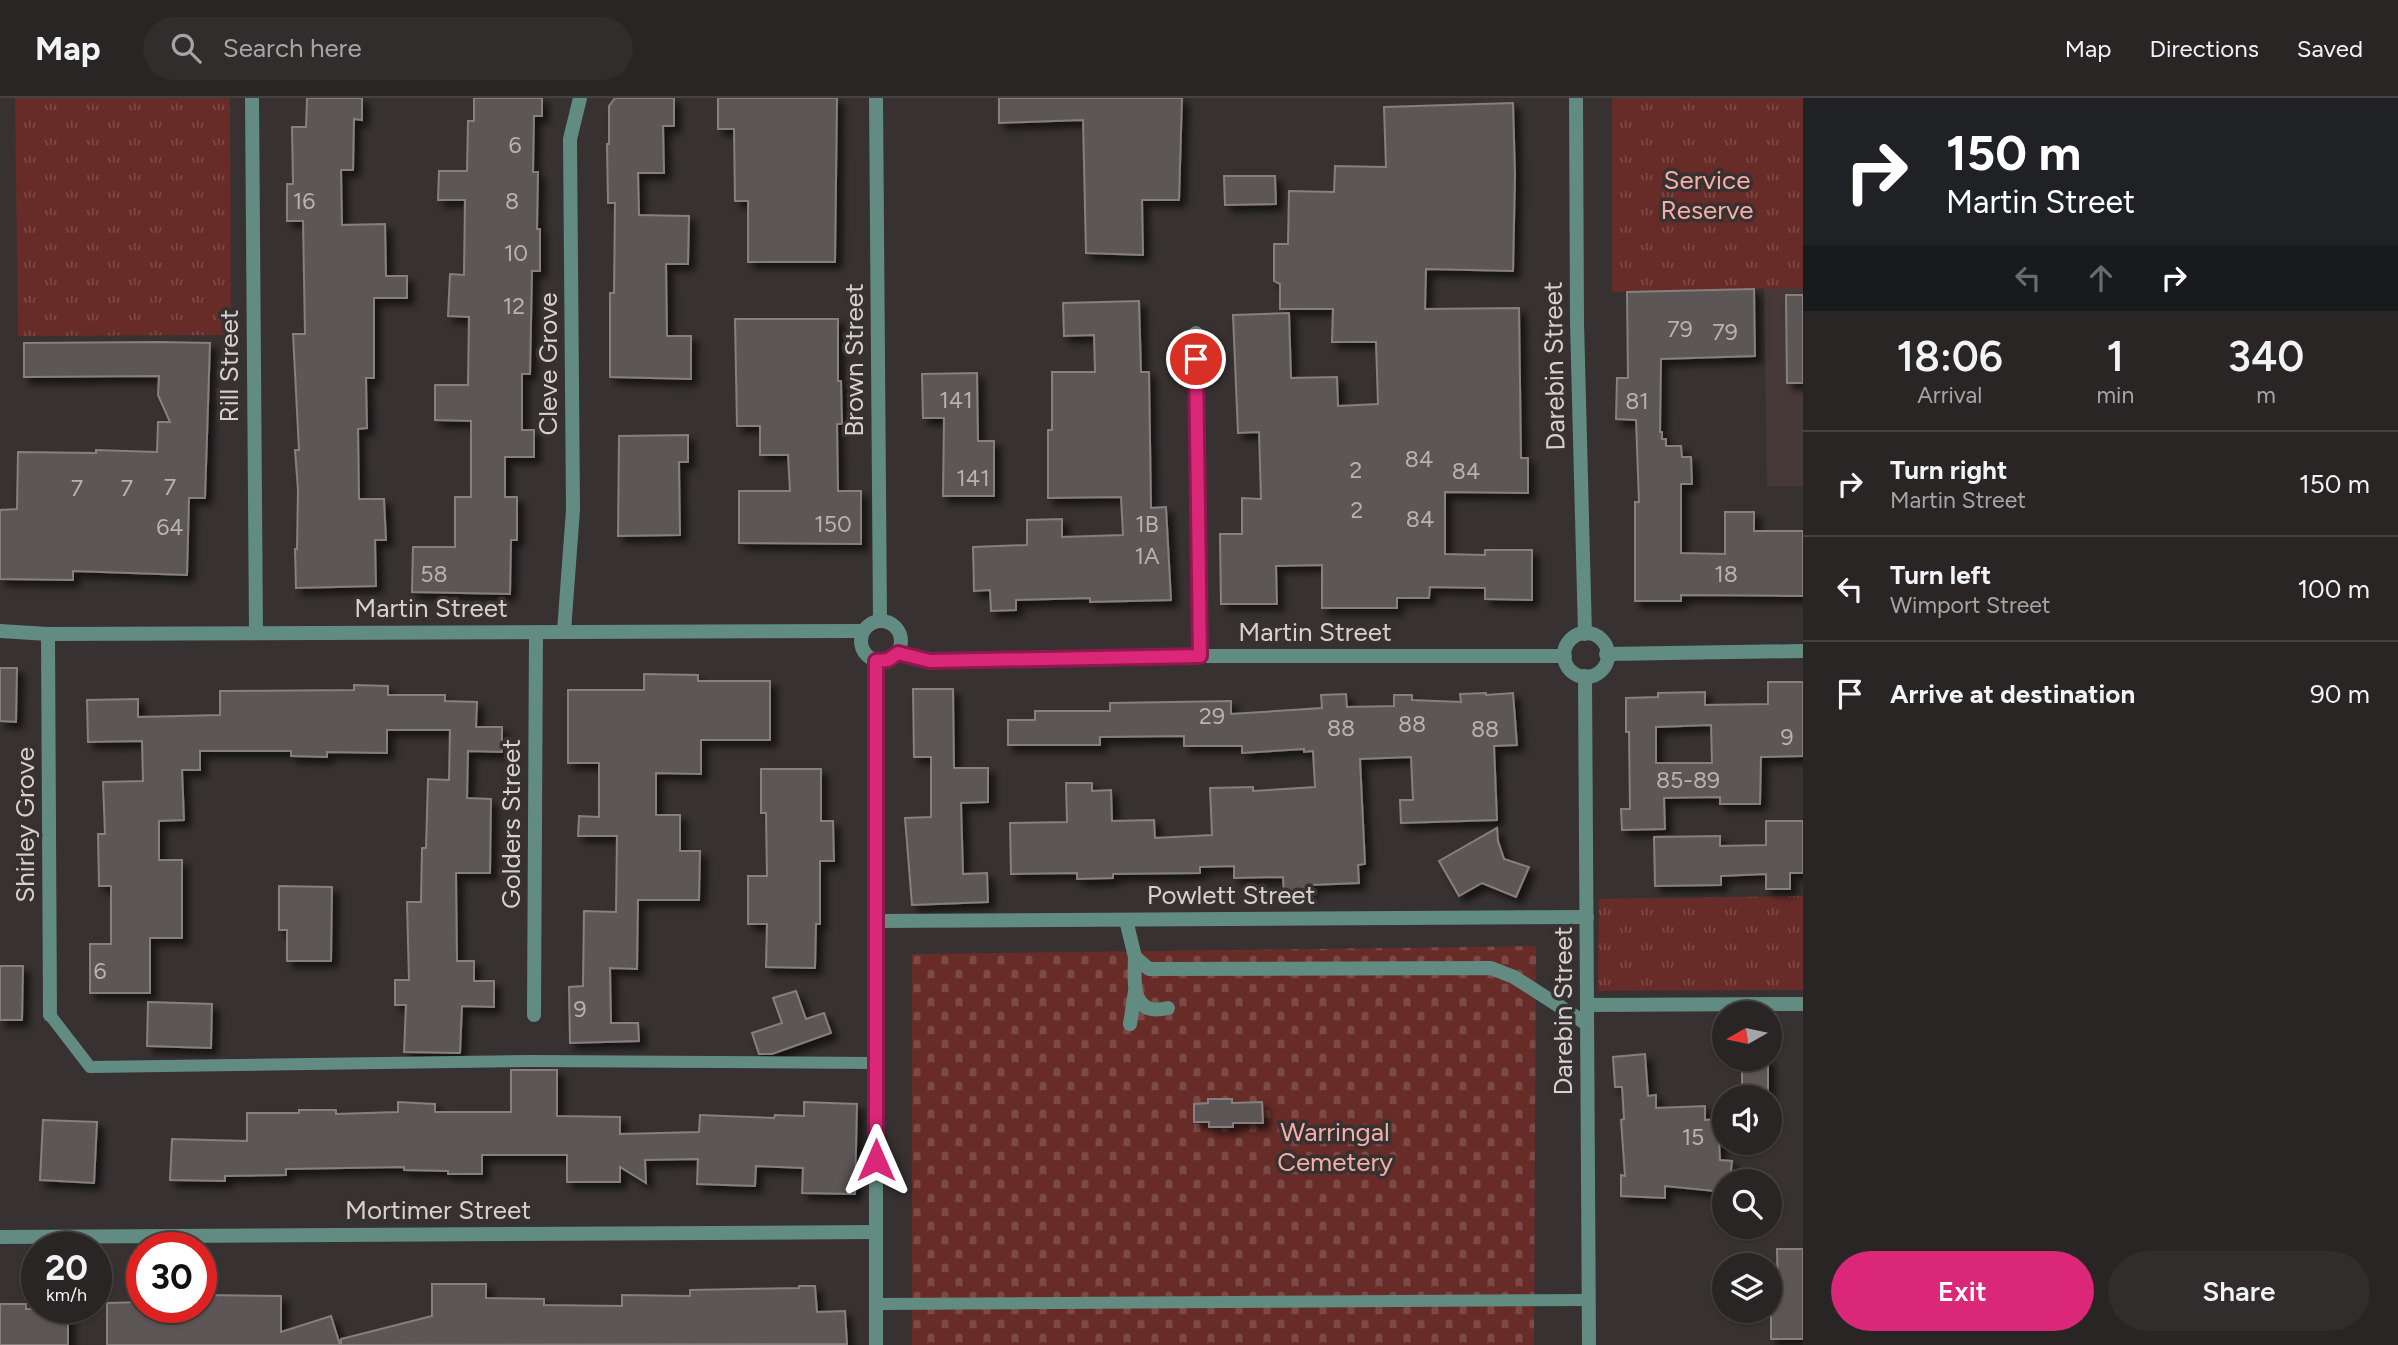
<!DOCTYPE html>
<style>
body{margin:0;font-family:Figtree,sans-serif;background:#312d2d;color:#f1f3f6;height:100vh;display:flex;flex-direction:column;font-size:26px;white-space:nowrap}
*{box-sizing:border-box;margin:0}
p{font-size:23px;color:#a5a5a7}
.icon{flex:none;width:38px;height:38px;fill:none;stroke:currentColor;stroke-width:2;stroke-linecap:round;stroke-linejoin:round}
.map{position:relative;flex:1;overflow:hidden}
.sheet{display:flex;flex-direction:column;background:#292525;width:595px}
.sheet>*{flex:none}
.guide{background:#202124;color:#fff;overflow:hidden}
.needle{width:46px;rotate:261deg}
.tools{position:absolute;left:1712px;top:903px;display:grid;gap:14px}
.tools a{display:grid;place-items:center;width:70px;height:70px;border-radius:50%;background:#292525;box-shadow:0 2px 5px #0004,0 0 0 2px #454242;font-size:35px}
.speed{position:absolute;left:21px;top:1134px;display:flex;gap:14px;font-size:35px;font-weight:700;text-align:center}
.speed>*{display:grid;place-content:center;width:91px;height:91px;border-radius:50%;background:#292525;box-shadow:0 2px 5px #0004,0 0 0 2px #454242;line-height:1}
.speed small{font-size:18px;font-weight:400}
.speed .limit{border:10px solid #d22;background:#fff;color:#111}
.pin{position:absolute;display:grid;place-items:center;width:60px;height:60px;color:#fff;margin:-30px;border:4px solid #fff;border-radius:50%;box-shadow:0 2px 7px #0007}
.me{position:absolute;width:77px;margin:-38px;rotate:0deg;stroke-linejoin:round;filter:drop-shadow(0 0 5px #0008)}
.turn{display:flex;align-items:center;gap:24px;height:147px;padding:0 28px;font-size:32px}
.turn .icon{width:91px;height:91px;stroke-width:2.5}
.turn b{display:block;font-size:49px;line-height:60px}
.lanes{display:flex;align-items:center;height:66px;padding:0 28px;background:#0003;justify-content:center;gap:35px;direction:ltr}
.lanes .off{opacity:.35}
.eta{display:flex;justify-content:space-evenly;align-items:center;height:119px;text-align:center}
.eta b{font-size:42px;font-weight:600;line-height:49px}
.primary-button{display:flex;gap:14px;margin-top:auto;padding:14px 28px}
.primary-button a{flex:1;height:80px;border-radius:42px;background:#db2777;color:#fff;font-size:28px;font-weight:600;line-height:80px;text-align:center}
.primary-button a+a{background:#312d2d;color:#f1f3f6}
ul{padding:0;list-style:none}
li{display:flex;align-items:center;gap:21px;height:105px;padding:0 28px;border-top:2px solid #454242}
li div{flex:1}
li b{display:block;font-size:26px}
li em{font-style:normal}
header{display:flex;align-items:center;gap:42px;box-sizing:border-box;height:98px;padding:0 35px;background:#292525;border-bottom:2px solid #454242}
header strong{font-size:33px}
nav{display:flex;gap:38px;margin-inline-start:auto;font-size:24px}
.search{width:490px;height:63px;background:#312d2d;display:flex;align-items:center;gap:18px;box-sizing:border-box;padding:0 24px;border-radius:38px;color:#a5a5a7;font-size:26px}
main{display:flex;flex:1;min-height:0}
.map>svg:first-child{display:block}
.built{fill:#463938}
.grass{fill:url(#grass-tufts)}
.cemetery{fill:url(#cemetery-stones)}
.building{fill:#5d5756;stroke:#867f7e;stroke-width:2;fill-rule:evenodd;filter:url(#shadow)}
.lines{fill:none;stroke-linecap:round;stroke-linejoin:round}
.service{stroke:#628b81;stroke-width:12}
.minor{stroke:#628b81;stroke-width:14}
.route-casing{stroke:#8e194d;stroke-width:18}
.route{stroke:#db2777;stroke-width:12}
.labels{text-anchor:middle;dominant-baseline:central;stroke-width:7;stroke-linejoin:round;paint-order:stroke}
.number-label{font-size:23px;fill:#b6b2b2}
.park-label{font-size:26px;fill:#f3aea6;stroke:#373131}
.street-label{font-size:26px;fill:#d4d1d0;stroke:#373131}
</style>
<header>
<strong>Map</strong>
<div class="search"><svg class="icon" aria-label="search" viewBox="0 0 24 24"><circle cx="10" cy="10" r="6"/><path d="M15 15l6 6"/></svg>Search here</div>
<nav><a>Map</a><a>Directions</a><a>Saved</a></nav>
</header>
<main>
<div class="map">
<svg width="1803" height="1247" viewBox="0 0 1803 1247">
<defs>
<pattern id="grass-tufts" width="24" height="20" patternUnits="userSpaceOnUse" patternTransform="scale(1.75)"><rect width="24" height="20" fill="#672c28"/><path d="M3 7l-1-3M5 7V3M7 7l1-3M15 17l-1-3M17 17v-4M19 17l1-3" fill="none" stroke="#7c4a46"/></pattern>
<pattern id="cemetery-stones" width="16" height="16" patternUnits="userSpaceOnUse" patternTransform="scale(1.75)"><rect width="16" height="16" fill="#672c28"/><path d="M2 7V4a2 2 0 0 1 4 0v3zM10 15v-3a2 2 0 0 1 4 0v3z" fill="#7c4a46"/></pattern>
<filter id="shadow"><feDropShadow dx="6" dy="6" stdDeviation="3.5" flood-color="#0009"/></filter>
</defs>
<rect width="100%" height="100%" fill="#373131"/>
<path class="built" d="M 1764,190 L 1803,190 L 1803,388 L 1767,388 Z"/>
<g class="grass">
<path d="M 15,0 L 230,0 L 231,237 L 18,238 Z"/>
<path d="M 1612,0 L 1803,0 L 1803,190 L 1612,194 Z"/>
<path d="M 1803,798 L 1803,892 L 1598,893 L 1599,801 Z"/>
</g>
<path class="cemetery" d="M 1536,848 L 1534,1247 L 912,1247 L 912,856 Z"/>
<g class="building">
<path d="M 307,0 L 362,0 L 362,22 L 354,21 L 353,72 L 341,72 L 342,127 L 385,126 L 386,178 L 407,178 L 407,200 L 374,200 L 374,280 L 366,280 L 367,330 L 358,331 L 359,401 L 384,401 L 386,442 L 375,442 L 376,488 L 296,490 L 295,451 L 297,451 L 298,392 L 295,352 L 299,352 L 293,236 L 305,236 L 303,123 L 287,123 L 287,86 L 293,86 L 292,29 L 306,29 Z"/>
<path d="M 474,0 L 542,0 L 542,18 L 534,18 L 533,74 L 538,74 L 537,131 L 540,131 L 540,173 L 532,173 L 530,276 L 522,276 L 522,332 L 534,332 L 534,359 L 505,359 L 505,399 L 517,399 L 517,442 L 511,442 L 510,496 L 412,494 L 413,449 L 455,449 L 455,399 L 471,399 L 471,323 L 435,322 L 435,287 L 468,287 L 469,219 L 448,218 L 450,176 L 464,177 L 465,102 L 438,102 L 439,73 L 467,73 L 468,23 L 474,23 Z"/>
<path d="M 615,0 L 674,0 L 674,28 L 663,28 L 664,75 L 638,75 L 639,117 L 689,118 L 688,166 L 666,166 L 667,238 L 691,238 L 691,281 L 610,279 L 610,195 L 614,195 L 615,105 L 608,105 L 607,46 L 609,46 L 609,8 Z"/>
<path d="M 718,0 L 837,0 L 835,164 L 748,164 L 748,103 L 735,103 L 734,31 L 718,31 Z"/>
<path d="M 999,0 L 1182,0 L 1179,102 L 1142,102 L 1143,157 L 1086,155 L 1083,22 L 999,25 Z"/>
<path d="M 1513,5 L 1515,77 L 1513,173 L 1426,171 L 1425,211 L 1519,210 L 1521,360 L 1528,360 L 1528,395 L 1445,394 L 1445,456 L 1485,457 L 1485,452 L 1532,452 L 1532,502 L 1485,501 L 1485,490 L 1430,489 L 1429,500 L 1397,500 L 1397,510 L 1322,510 L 1322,467 L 1276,468 L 1277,506 L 1221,506 L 1220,436 L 1242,436 L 1242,400 L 1261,401 L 1259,334 L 1238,335 L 1233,217 L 1289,215 L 1291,280 L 1337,279 L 1338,308 L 1378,306 L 1376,244 L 1332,244 L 1333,211 L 1280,211 L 1280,186 L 1274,183 L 1274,146 L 1288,146 L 1289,93 L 1334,94 L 1335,68 L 1386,69 L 1384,9 Z"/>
<path d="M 1224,78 L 1275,78 L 1276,106 L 1225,107 Z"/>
<path d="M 1754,191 L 1755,258 L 1661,261 L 1660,334 L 1662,334 L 1662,341 L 1666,341 L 1666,348 L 1681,348 L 1682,359 L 1691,359 L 1692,386 L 1681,386 L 1681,455 L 1725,456 L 1725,414 L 1754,414 L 1754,433 L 1803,433 L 1803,498 L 1681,497 L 1681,503 L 1635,503 L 1635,404 L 1639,404 L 1636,322 L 1616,321 L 1617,280 L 1628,280 L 1627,194 Z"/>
<path d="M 1786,197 L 1803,197 L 1803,285 L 1787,285 Z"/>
<path d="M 1139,203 L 1141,274 L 1149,274 L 1151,410 L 1166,409 L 1171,502 L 1090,504 L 1090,500 L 1016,502 L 1016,512 L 991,513 L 990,492 L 974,493 L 973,449 L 1027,447 L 1027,422 L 1062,421 L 1062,439 L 1123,437 L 1121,399 L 1048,400 L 1048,332 L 1052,332 L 1052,274 L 1095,274 L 1094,237 L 1064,238 L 1063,205 Z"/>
<path d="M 735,221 L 838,221 L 838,283 L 841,283 L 842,326 L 837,326 L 838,393 L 861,393 L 861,446 L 739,445 L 739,393 L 790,393 L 788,357 L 760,357 L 760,328 L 737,328 Z"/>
<path d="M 160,244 L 210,245 L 205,400 L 189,400 L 187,477 L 73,473 L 73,482 L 0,481 L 0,412 L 17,411 L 18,354 L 96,355 L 96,352 L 157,354 L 158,324 L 170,324 L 158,297 L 159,278 L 24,279 L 24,245 Z"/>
<path d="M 977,275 L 978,343 L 994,343 L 994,398 L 943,398 L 944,320 L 923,320 L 922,276 Z"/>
<path d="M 688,337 L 688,364 L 679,364 L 680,437 L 618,438 L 619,338 Z"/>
<path d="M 0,570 L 17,570 L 16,624 L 0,623 Z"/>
<path d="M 644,576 L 698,577 L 698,583 L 770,583 L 770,642 L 701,642 L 701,676 L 656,675 L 656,717 L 680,717 L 680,753 L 700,753 L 699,802 L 638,802 L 637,871 L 610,870 L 611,925 L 638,925 L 639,943 L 570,945 L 569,889 L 583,888 L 584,813 L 616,814 L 617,738 L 578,738 L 579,718 L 599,719 L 599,665 L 568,665 L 568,592 L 644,592 Z"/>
<path d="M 1768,584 L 1803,584 L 1803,658 L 1761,659 L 1760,706 L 1720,706 L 1720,699 L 1664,700 L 1665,731 L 1622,732 L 1621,711 L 1630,711 L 1629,634 L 1626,634 L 1626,600 L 1658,599 L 1658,595 L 1705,594 L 1705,607 L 1768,606 ZM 1711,627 L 1712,665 L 1656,665 L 1656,629 Z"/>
<path d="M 354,587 L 388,588 L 388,597 L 445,597 L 445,603 L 477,604 L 476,629 L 502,629 L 502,654 L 468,653 L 467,700 L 491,701 L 490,775 L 456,775 L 457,863 L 474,863 L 474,883 L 494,883 L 494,909 L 462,908 L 460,955 L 404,954 L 406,907 L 395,907 L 395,882 L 409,882 L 407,804 L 421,804 L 422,750 L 426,750 L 428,681 L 449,682 L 450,632 L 387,632 L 387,655 L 327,654 L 327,659 L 291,658 L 291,653 L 200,653 L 200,672 L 182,672 L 184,722 L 159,723 L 159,762 L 182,762 L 182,840 L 150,840 L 150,895 L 90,895 L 90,846 L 111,846 L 111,788 L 99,788 L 98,736 L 105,736 L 103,684 L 143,683 L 142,643 L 88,644 L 87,602 L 138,601 L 138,619 L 220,617 L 220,593 L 354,592 Z"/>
<path d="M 913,591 L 953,591 L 954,670 L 988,670 L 988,704 L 961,705 L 963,776 L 987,775 L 988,804 L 912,807 L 905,720 L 931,719 L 931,659 L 914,659 Z"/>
<path d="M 1486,595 L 1486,597 L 1513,595 L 1517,647 L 1494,648 L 1497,722 L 1401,725 L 1400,702 L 1413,702 L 1411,659 L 1360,661 L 1365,766 L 1358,767 L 1359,785 L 1311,787 L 1311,795 L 1284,797 L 1283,779 L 1234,780 L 1234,768 L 1200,769 L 1200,775 L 1113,776 L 1113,780 L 1077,781 L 1077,775 L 1011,776 L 1010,725 L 1067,724 L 1066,685 L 1092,685 L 1092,693 L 1111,692 L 1112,723 L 1154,722 L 1155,740 L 1212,737 L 1210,690 L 1253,689 L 1253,693 L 1315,689 L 1313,653 L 1304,654 L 1304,651 L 1242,655 L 1242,648 L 1184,648 L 1184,638 L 1100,639 L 1100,647 L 1008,647 L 1008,622 L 1035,622 L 1035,613 L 1110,613 L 1110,605 L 1231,603 L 1231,616 L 1322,610 L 1321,597 L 1346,596 L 1347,609 L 1394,608 L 1394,597 L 1412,597 L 1412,602 L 1461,604 L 1460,596 Z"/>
<path d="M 761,671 L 821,671 L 821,723 L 833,723 L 834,763 L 820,763 L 820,826 L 816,826 L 815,870 L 766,869 L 767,826 L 748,826 L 748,778 L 767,778 L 766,715 L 761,715 Z"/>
<path d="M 1766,723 L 1803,723 L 1803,775 L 1790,775 L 1790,791 L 1766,791 L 1766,776 L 1721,778 L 1721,787 L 1655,788 L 1654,739 L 1720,738 L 1720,748 L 1766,747 Z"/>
<path d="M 1497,730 L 1498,743 L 1504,761 L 1529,769 L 1516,799 L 1482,785 L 1459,798 L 1439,763 Z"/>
<path d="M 279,788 L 332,789 L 331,863 L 287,863 L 287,832 L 279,832 Z"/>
<path d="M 0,868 L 23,868 L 22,922 L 0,922 Z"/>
<path d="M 796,893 L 806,921 L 824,915 L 831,935 L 772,956 L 759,956 L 752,935 L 782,925 L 773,900 Z"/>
<path d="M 148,904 L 212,906 L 211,950 L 147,948 Z"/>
<path d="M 1645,956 L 1648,998 L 1656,997 L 1656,1010 L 1705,1008 L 1705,1022 L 1718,1021 L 1720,1062 L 1732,1063 L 1730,1083 L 1724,1083 L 1724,1094 L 1665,1088 L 1665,1100 L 1621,1098 L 1621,1077 L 1625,1078 L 1621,1022 L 1624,1021 L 1622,989 L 1615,989 L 1613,959 Z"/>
<rect x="1742" y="961" width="26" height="38"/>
<path d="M 511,972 L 557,972 L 557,1018 L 620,1019 L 620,1036 L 699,1034 L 700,1017 L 774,1020 L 775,1017 L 804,1018 L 804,1004 L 857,1006 L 855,1096 L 802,1095 L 803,1070 L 756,1068 L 755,1088 L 697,1086 L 698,1061 L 645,1062 L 646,1085 L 620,1069 L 620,1084 L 567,1084 L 567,1057 L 482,1057 L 482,1076 L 448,1076 L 448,1073 L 404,1072 L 404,1069 L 286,1071 L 286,1077 L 225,1078 L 225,1083 L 170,1082 L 172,1041 L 247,1043 L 247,1015 L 299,1015 L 299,1012 L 336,1012 L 336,1016 L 398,1014 L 398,1004 L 435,1006 L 435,1014 L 511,1014 Z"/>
<path d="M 1208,1001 L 1232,1001 L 1232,1005 L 1262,1004 L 1263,1025 L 1233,1025 L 1233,1029 L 1209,1029 L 1209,1024 L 1194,1024 L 1194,1006 L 1208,1005 Z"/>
<path d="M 43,1022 L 97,1024 L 94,1085 L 40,1082 Z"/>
<path d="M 1777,1151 L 1803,1151 L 1803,1241 L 1771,1241 L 1771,1198 L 1778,1198 Z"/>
<path d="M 432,1186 L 486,1186 L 486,1200 L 544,1201 L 544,1207 L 622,1208 L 622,1197 L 690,1198 L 690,1192 L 799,1190 L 799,1188 L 815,1188 L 817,1214 L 845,1213 L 847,1246 L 341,1247 L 341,1241 L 432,1218 Z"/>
<path d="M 201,1197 L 281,1198 L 281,1234 L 331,1218 L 340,1247 L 107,1247 L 107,1205 L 142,1204 L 142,1209 L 201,1209 Z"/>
<path d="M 0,1206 L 26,1206 L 26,1211 L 68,1211 L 68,1247 L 0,1247 Z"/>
</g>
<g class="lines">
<g class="service">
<path d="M 50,917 L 90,969 L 531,963 L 876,965"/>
<path d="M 877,1206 L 1589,1202"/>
</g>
<g class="minor">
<path d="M 252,0 L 256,535"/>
<path d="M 876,0 L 880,523"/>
<path d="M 1576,0 L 1577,224 L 1585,536"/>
<path d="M 1196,235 L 1200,558"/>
<circle cx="881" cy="543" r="20"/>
<path d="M 0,533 L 48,536 L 863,533"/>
<path d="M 564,533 L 573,412 L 570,41 L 580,0"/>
<circle cx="1586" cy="557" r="22"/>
<path d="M 48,536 L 50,917"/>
<path d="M 897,555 L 930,563 L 1200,558 L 1565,558"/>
<path d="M 1606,556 L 1803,553"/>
<path d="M 1585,578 L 1589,1247"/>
<path d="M 1126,822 L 1135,859 L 1149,871 L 1491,870 L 1514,879 L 1587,926"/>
<path d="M 876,823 L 1587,819"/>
<path d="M 1135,859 C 1135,875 1130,906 1151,911 C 1156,912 1163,911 1168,910"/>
<path d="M 1587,907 L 1803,906"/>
<path d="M 534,917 L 536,534"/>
<path d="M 1130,926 L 1135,893"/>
<path d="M 0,1139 L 876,1134"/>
<path d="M 876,1247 L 876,563"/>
</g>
</g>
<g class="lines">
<g class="route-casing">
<path id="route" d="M 876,1062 L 876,563 L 888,562 L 898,555 L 930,563 L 1200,558 L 1196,261"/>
</g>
<use href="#route" class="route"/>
</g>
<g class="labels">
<g class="number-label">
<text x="515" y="47">6</text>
<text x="304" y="103">16</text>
<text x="512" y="103">8</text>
<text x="516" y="155">10</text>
<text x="514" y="208">12</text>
<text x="1680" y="231">79</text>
<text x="1725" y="234">79</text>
<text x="956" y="302">141</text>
<text x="1637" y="303">81</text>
<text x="1419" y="361">84</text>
<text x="1356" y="372">2</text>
<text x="1466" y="373">84</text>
<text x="973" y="380">141</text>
<text x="170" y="389">7</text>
<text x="77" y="390">7</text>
<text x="127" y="390">7</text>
<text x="1357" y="412">2</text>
<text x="1420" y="421">84</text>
<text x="833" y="426">150</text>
<text x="1147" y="426">1B</text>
<text x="170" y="429">64</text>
<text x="1147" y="458">1A</text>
<text x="434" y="476">58</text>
<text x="1726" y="476">18</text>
<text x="1212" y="618">29</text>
<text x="1412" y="626">88</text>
<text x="1341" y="630">88</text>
<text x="1485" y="631">88</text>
<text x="1787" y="639">9</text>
<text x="1688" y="682">85-89</text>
<text x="100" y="873">6</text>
<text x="580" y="911">9</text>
<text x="1693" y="1039">15</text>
</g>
<g class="park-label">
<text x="1707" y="82">Service<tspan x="1707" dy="30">Reserve</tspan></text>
<text x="1335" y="1034">Warringal<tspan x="1335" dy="30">Cemetery</tspan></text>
</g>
<g class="street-label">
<text transform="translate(854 262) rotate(-90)">Brown Street</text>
<text transform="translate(548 266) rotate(-90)">Cleve Grove</text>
<text transform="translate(229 268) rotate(-90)">Rill Street</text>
<text transform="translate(1554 268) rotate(-91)">Darebin Street</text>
<text x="431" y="510">Martin Street</text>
<text x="1315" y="534">Martin Street</text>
<text transform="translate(511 726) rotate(-90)">Golders Street</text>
<text transform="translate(25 727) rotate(-90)">Shirley Grove</text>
<text x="1231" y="797">Powlett Street</text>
<text transform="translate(1563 913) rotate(-90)">Darebin Street</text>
<text x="438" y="1112">Mortimer Street</text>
</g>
</g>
</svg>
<div class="tools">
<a><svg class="needle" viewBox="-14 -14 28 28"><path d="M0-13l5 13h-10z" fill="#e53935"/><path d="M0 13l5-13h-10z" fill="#a5a5a7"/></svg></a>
<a><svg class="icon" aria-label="sound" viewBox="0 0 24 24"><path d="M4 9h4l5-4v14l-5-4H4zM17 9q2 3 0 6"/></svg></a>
<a><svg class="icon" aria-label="search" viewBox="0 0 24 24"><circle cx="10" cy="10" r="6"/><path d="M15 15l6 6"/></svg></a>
<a><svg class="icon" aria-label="layers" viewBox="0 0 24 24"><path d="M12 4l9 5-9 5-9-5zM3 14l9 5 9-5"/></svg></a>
</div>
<div class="speed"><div>20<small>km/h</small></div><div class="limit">30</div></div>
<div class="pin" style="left:1196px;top:261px;background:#d93025"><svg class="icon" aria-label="arrive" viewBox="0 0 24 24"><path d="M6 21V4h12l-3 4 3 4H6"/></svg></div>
<svg class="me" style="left:876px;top:1062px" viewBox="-20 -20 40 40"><path d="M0-17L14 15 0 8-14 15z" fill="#db2777" stroke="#fff" stroke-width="4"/></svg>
</div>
<section class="sheet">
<div class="guide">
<div class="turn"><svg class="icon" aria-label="right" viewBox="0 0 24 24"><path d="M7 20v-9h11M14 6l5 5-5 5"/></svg><div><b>150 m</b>Martin Street</div></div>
<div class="lanes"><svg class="icon off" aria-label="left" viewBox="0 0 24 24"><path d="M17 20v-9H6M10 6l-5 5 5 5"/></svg><svg class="icon off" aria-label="ahead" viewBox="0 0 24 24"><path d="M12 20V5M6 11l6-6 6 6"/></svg><svg class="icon" aria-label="right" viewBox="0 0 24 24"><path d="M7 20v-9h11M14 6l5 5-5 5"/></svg></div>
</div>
<div class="eta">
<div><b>18:06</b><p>Arrival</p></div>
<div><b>1</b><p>min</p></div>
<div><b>340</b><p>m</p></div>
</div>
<ul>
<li><svg class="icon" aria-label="right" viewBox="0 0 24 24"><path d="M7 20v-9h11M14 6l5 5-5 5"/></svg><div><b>Turn right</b><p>Martin Street</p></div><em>150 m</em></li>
<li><svg class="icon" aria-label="left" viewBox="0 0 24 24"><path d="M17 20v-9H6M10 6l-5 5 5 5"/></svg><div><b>Turn left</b><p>Wimport Street</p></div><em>100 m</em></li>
<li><svg class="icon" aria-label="arrive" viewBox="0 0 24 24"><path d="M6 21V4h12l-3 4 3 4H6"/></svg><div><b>Arrive at destination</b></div><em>90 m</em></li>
</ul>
<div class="primary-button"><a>Exit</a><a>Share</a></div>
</section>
</main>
